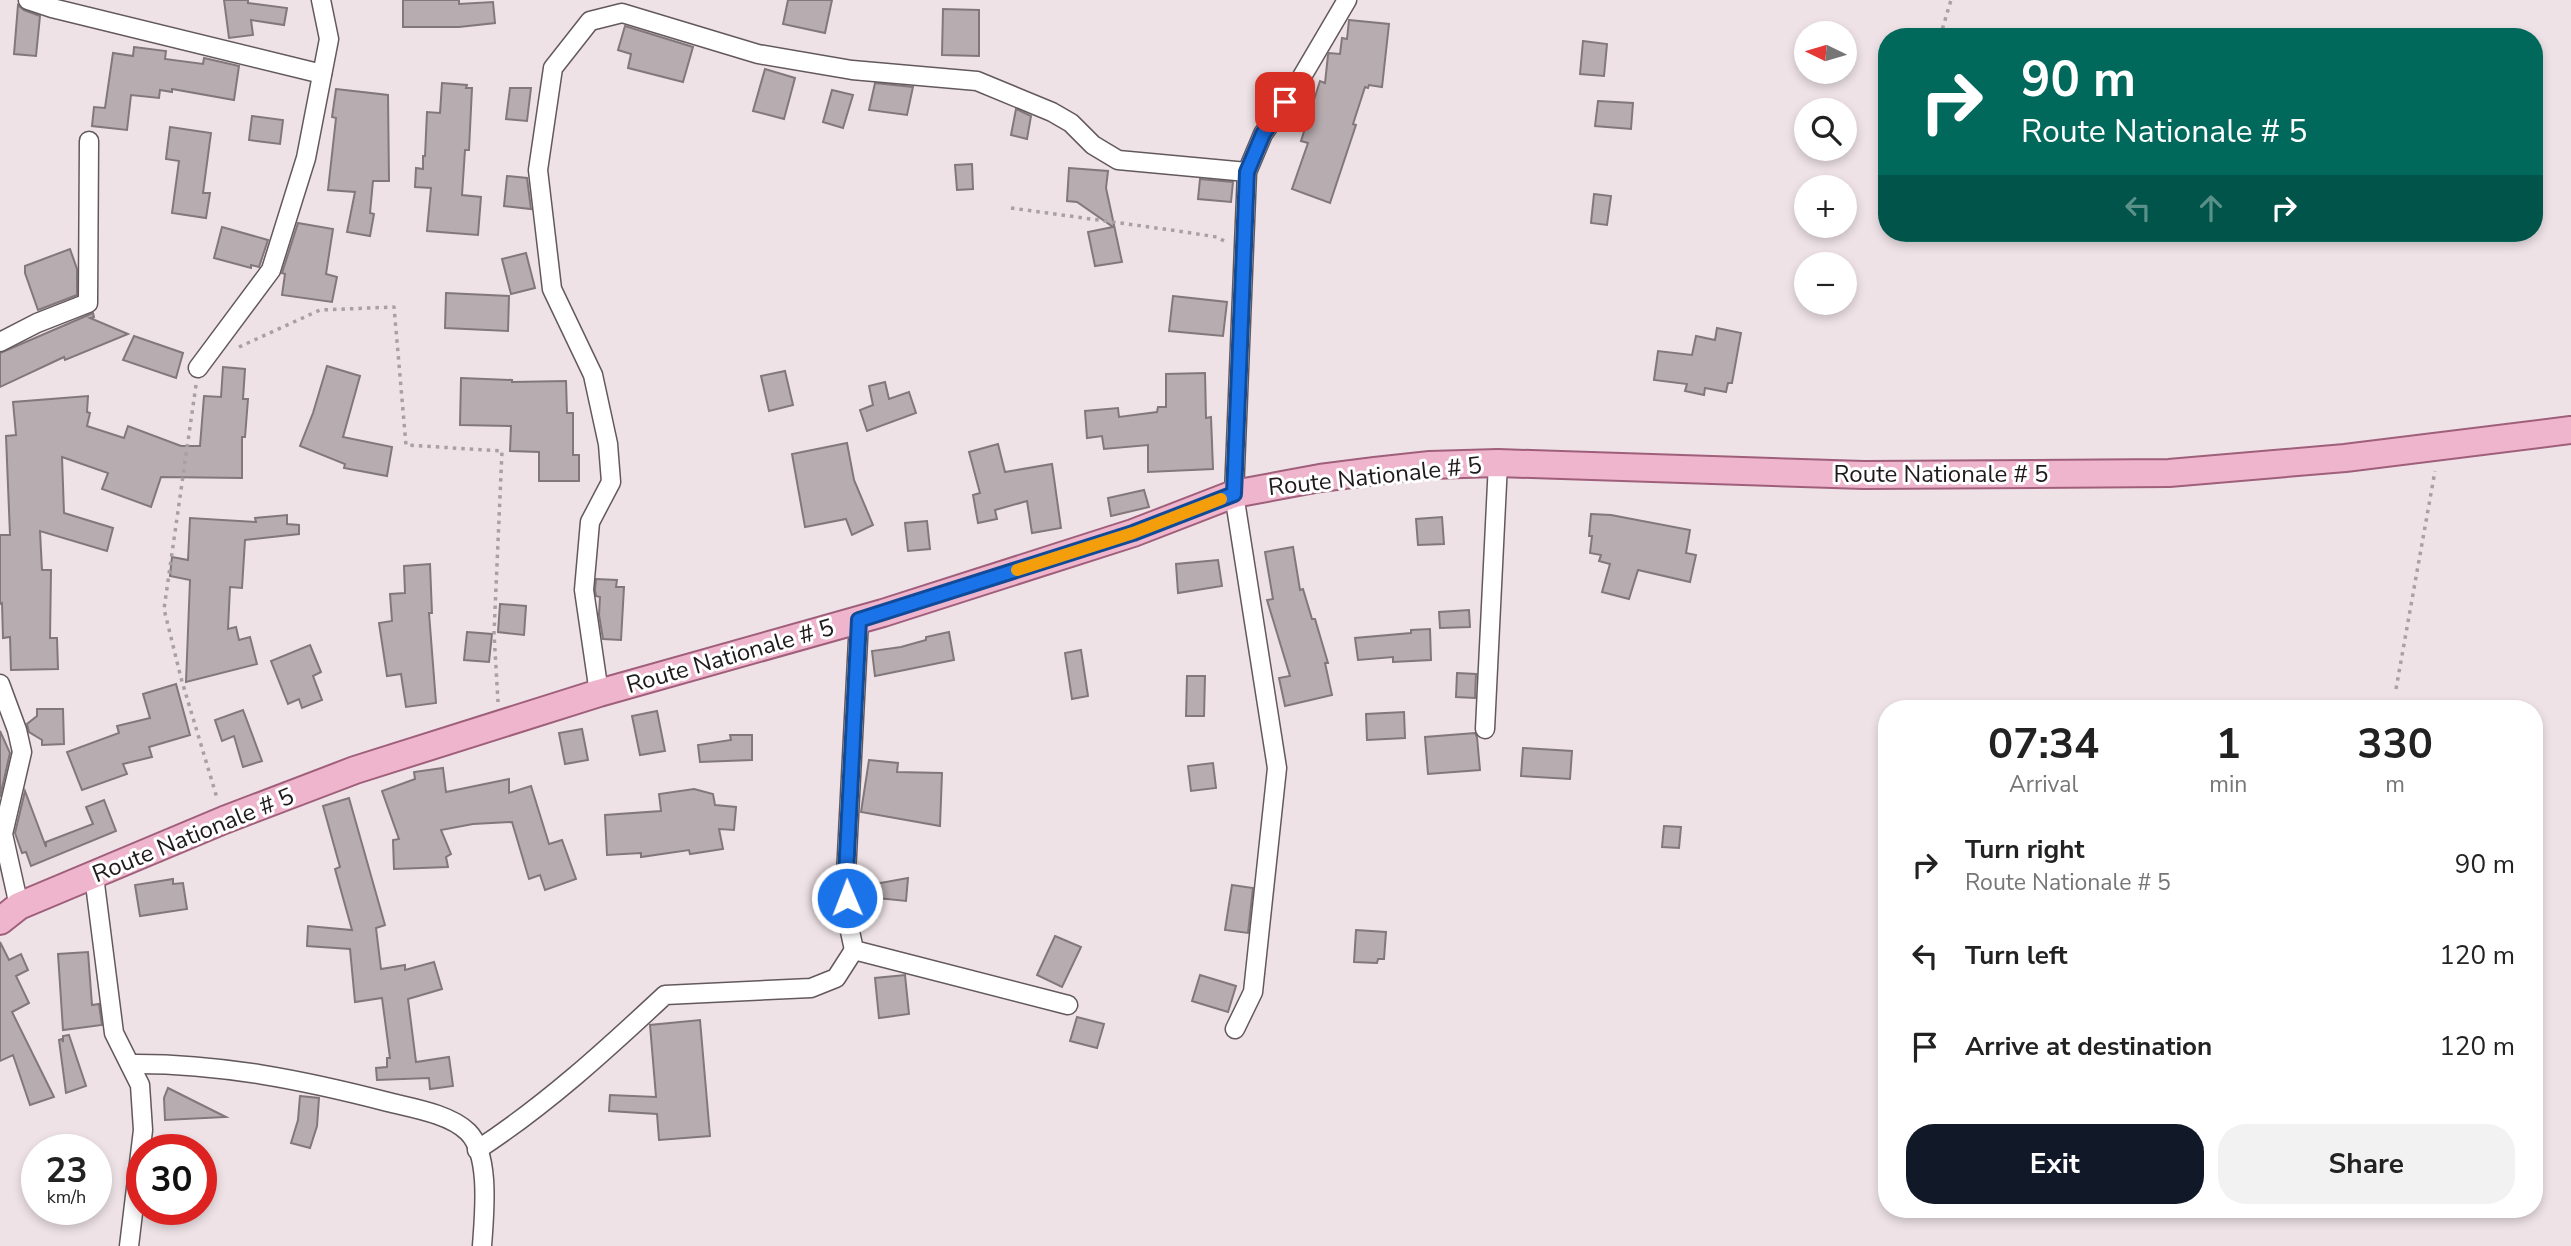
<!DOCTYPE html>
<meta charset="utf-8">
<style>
body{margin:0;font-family:"Nunito Sans",sans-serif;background:#f2f2f2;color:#222;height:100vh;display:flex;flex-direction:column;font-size:26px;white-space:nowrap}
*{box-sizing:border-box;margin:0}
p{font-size:23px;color:#767676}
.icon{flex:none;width:38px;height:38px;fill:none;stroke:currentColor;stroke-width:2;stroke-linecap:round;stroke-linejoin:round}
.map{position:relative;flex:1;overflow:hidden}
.drawer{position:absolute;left:1878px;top:700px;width:665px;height:518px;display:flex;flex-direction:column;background:#fff;border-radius:28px;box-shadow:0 4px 10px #0003}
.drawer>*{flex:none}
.top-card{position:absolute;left:1878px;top:28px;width:665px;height:214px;border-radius:28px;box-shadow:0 4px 10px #0003;background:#00695c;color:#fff;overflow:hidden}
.needle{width:46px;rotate:275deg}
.tools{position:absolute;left:1794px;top:21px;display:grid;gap:14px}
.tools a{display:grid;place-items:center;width:63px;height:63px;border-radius:50%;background:#fff;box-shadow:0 4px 10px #0003;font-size:35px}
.speed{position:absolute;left:21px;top:1134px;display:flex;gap:14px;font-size:35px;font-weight:700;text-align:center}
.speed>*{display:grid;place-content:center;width:91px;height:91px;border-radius:50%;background:#fff;box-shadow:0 4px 10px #0003;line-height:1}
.speed small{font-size:18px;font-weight:400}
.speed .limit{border:10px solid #d22;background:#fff;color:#111}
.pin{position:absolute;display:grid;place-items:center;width:60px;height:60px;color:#fff;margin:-30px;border-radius:14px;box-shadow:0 4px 10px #0006}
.me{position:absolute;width:77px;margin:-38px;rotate:359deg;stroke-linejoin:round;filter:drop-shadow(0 0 5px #0008)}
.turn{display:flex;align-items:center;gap:24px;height:147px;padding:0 28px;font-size:32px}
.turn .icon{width:91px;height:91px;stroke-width:2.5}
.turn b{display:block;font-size:49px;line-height:60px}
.lanes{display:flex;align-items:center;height:66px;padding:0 28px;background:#0003;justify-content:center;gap:35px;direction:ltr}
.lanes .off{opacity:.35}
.eta{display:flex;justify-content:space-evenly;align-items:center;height:119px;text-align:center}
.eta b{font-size:42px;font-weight:700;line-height:49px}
.primary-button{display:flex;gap:14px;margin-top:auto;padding:14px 28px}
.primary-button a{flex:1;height:80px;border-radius:28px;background:#111827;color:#fff;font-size:28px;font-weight:700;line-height:80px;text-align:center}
.primary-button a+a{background:#f2f2f2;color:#222}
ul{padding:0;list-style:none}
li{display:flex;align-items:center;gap:21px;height:91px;padding:0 28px}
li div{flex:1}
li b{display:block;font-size:26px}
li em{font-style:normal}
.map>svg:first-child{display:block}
.building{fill:#b7acb0;stroke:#82787b;stroke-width:2}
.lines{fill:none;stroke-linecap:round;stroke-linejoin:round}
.street-casing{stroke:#63595d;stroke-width:21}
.primary-casing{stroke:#9f5f7a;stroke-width:30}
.path{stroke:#a9a0a3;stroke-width:3.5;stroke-dasharray:3.5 5;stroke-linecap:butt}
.street{stroke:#fff;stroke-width:18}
.primary{stroke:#efb5cd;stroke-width:26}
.route-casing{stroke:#114b97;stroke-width:18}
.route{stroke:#1a73e8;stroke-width:12}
.slow{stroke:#f59e0b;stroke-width:12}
.labels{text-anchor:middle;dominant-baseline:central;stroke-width:6;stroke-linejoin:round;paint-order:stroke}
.street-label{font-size:24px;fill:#1f1a1c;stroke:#fff}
</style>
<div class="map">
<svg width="2571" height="1246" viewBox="0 0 2571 1246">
<rect width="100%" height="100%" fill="#eee2e6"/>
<g class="building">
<path d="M 224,0 L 248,0 L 248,3 L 287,8 L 284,25 L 251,20 L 253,35 L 229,38 Z"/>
<path d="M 403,0 L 459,0 L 459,4 L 493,2 L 495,23 L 459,27 L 403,27 Z"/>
<path d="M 788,0 L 832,0 L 825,33 L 783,24 Z"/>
<path d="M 18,5 L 24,10 L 40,16 L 36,56 L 14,54 Z"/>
<path d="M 943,9 L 979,10 L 979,56 L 942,55 Z"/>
<path d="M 1349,20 L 1389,24 L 1382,87 L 1369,85 L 1368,88 L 1365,87 L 1353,124 L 1356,125 L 1330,203 L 1292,189 L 1308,143 L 1301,141 L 1312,106 L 1320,81 L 1325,83 L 1328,55 L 1329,53 L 1340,54 L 1342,38 L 1347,39 Z"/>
<path d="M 625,26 L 693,47 L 683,82 L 628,68 L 631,54 L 618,50 Z"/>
<path d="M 1583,41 L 1607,44 L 1604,76 L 1580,74 Z"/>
<path d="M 134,47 L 166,51 L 165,59 L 203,64 L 204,58 L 239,66 L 234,100 L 172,89 L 172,92 L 160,90 L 159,98 L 131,95 L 127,130 L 92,126 L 94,107 L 105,108 L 113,53 L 133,56 Z"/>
<path d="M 765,69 L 795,78 L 784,119 L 753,111 Z"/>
<path d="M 442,83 L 467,85 L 466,88 L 472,88 L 469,150 L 465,150 L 462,195 L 481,197 L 478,235 L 427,231 L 431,188 L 415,187 L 416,168 L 423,169 L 423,156 L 425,156 L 427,112 L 440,113 Z"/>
<path d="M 875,83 L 913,87 L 907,115 L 869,110 Z"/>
<path d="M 510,88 L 531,88 L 527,121 L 506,119 Z"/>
<path d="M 336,89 L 388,95 L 389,181 L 373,181 L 370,213 L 374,214 L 370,236 L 347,232 L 355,192 L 328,190 L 336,118 L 332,117 Z"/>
<path d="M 832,90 L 853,95 L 843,128 L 823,122 Z"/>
<path d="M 1598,101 L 1633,103 L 1631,129 L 1595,126 Z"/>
<path d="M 1016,109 L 1031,116 L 1027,139 L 1011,135 Z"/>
<path d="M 252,116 L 283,120 L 280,144 L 249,140 Z"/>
<path d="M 170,127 L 211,133 L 203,193 L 210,193 L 206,218 L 172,213 L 179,161 L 166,159 Z"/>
<path d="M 972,164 L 973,189 L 957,190 L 955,165 Z"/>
<path d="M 1069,168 L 1108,171 L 1106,188 L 1122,262 L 1095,266 L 1088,232 L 1113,227 L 1077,202 L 1067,201 Z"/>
<path d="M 507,176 L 527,178 L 531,209 L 504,206 Z"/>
<path d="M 1200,179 L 1233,182 L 1231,202 L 1198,199 Z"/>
<path d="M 1594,194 L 1611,196 L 1607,225 L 1591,223 Z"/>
<path d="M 298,223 L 333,229 L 326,274 L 337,277 L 332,302 L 282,295 L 285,274 L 282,273 Z"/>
<path d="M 222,227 L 268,240 L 259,267 L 251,265 L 251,268 L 214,258 Z"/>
<path d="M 70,249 L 77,269 L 77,295 L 38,310 L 25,273 L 25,266 Z"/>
<path d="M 526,253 L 535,288 L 511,294 L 502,259 Z"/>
<path d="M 446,293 L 509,296 L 508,331 L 445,328 Z"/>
<path d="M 1173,296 L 1227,302 L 1223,336 L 1169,331 Z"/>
<path d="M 93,313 L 94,317 L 90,318 L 128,334 L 65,360 L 64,357 L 0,387 L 0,353 Z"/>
<path d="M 1717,328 L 1741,333 L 1732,383 L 1728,383 L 1726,392 L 1705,388 L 1704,395 L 1685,391 L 1687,384 L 1654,380 L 1658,351 L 1692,355 L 1696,336 L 1715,340 Z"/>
<path d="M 134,336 L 183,353 L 176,378 L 123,360 Z"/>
<path d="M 327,366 L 360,376 L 343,437 L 392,447 L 387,476 L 344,468 L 345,464 L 300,446 L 313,413 Z"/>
<path d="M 223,367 L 245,369 L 243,399 L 248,399 L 245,437 L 242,437 L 242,478 L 161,477 L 151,507 L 102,489 L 108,473 L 62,457 L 64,513 L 113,528 L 107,551 L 40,531 L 42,570 L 51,570 L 50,638 L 57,638 L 58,669 L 11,670 L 10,637 L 3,638 L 2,603 L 0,604 L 0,535 L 10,535 L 6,436 L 16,435 L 13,402 L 88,396 L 87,412 L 90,413 L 87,426 L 124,438 L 128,426 L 181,446 L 200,446 L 204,396 L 221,397 Z"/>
<path d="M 785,371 L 793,405 L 769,411 L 761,376 Z"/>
<path d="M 1205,373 L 1206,418 L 1211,417 L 1213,469 L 1148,472 L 1148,445 L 1104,449 L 1102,436 L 1087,438 L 1085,411 L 1118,408 L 1119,417 L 1157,412 L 1158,407 L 1166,407 L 1166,374 Z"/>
<path d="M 461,378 L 512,380 L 512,382 L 566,381 L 567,413 L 573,413 L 573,455 L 579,455 L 579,481 L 539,481 L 539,452 L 510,451 L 511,426 L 460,425 Z"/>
<path d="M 885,382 L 889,399 L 909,392 L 916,413 L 867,431 L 860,410 L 873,405 L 869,386 Z"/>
<path d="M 847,443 L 854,480 L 873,525 L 852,535 L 846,519 L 805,527 L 792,454 Z"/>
<path d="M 998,444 L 1005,472 L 1052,464 L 1061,528 L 1032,533 L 1027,501 L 995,510 L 997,519 L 978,523 L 973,495 L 980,493 L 969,452 Z"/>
<path d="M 1144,490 L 1149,507 L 1111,516 L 1108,498 Z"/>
<path d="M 1591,514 L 1611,515 L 1690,530 L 1686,553 L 1696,555 L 1690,582 L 1638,570 L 1629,599 L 1602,592 L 1610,564 L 1599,561 L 1601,555 L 1590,553 L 1592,536 L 1589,536 Z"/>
<path d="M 287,515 L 287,524 L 299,525 L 299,534 L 245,540 L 242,588 L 230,587 L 228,629 L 236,627 L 239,640 L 250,637 L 257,664 L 186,682 L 190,580 L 170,576 L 172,557 L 188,560 L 190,518 L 256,522 L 255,518 Z"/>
<path d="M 1442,517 L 1444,544 L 1418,545 L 1416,519 Z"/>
<path d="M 927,521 L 930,549 L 908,551 L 905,523 Z"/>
<path d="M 1293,547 L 1300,590 L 1303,589 L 1312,619 L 1315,619 L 1328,663 L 1325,663 L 1332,695 L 1285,706 L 1279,678 L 1290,676 L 1267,600 L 1273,599 L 1265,552 Z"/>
<path d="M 1218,560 L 1222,586 L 1178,593 L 1176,564 Z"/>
<path d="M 430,564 L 432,613 L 429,613 L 436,703 L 406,707 L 401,674 L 387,676 L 379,623 L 392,621 L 390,594 L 405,593 L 404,566 Z"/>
<path d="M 596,579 L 617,580 L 616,587 L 624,587 L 621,640 L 603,639 L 599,615 L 600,597 L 596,596 L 595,590 Z"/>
<path d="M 500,604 L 526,606 L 524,635 L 498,632 Z"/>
<path d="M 1469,610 L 1470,627 L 1440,628 L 1439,612 Z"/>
<path d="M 1430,629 L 1431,660 L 1393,662 L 1393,657 L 1358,660 L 1355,638 L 1411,633 L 1411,630 Z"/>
<path d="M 467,632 L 492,634 L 489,662 L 464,660 Z"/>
<path d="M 949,632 L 954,660 L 875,676 L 872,651 L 901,647 L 926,640 L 926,637 Z"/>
<path d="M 310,645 L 321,672 L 313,676 L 322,700 L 302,708 L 299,699 L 288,704 L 271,661 Z"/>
<path d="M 1081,650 L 1088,696 L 1072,699 L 1065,653 Z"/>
<path d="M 1457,673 L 1476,674 L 1475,698 L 1456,697 Z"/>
<path d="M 1187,676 L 1205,676 L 1204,716 L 1186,716 Z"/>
<path d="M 176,684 L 190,735 L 149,747 L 152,757 L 123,764 L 127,774 L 82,790 L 67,752 L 119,733 L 117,726 L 150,718 L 143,694 Z"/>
<path d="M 37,709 L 63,709 L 64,744 L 42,745 L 42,740 L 29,732 L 27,724 L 37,716 Z"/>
<path d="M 243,710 L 262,761 L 243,767 L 234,736 L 222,741 L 215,720 Z"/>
<path d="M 657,711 L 665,751 L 640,755 L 632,716 Z"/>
<path d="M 1404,712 L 1405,738 L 1367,740 L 1366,714 Z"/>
<path d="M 582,729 L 588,760 L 565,764 L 559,733 Z"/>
<path d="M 0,731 L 10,753 L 0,797 Z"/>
<path d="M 1475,733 L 1477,737 L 1480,770 L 1428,774 L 1425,737 Z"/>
<path d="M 730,735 L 752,735 L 752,760 L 700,762 L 698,745 L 731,740 Z"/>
<path d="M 1523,748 L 1572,751 L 1570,779 L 1521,776 Z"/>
<path d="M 869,760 L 898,763 L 897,772 L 942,773 L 940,826 L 861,812 Z"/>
<path d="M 1213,763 L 1216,788 L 1191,791 L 1188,766 Z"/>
<path d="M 443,768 L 446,792 L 509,779 L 509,793 L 531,786 L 549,844 L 562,840 L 576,879 L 545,890 L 540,875 L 529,879 L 512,822 L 473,824 L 441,830 L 451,854 L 446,857 L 448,867 L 394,869 L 393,840 L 399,839 L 382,791 L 415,779 L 414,772 Z"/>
<path d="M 694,789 L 713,794 L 715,805 L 736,807 L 734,830 L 719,829 L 723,849 L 690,854 L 689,850 L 641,857 L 641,853 L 607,855 L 605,815 L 661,811 L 659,794 Z"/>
<path d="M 25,791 L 46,847 L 46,842 L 93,824 L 86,807 L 104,800 L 116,831 L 31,866 L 26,852 L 22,853 L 15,833 Z"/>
<path d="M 349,798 L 385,925 L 376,928 L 381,969 L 405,965 L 405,970 L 434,962 L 442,989 L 408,999 L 416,1062 L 449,1057 L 453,1086 L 430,1089 L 429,1078 L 377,1080 L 376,1068 L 387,1067 L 387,1058 L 390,1058 L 382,998 L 355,1002 L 350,949 L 307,946 L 308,926 L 352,930 L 335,869 L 340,867 L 323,806 Z"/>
<path d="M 1664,826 L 1681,827 L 1679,848 L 1662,847 Z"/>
<path d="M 908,878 L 906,901 L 858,896 L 858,887 Z"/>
<path d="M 173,879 L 173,884 L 183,883 L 187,909 L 140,916 L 135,885 Z"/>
<path d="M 1232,885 L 1253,888 L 1248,933 L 1225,930 Z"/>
<path d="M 1356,930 L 1386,932 L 1384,959 L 1378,959 L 1377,963 L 1354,962 Z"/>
<path d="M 1055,936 L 1081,947 L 1062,987 L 1037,975 Z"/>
<path d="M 0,942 L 9,960 L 21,954 L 28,970 L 16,976 L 29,1003 L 12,1012 L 54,1097 L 30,1105 L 13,1055 L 0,1061 Z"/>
<path d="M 88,952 L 92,1005 L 99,1004 L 102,1025 L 63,1030 L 58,954 Z"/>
<path d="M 905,975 L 909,1014 L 879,1018 L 875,978 Z"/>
<path d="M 1200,975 L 1236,986 L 1228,1012 L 1192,1001 Z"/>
<path d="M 1077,1017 L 1104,1024 L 1097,1048 L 1070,1041 Z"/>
<path d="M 700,1020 L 710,1136 L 659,1140 L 657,1114 L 609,1111 L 610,1095 L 656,1097 L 650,1025 Z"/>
<path d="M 69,1035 L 86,1086 L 66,1093 L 59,1040 L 62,1039 L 63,1042 L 63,1036 Z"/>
<path d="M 168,1088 L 226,1117 L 165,1120 L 164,1098 Z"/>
<path d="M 300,1096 L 319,1098 L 317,1126 L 310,1148 L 291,1143 L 298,1120 Z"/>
</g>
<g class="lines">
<g class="street-casing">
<g id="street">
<path d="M 28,0 L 52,8 L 322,74"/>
<path d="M 0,342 L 37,323 L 88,303 L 89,141"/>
<path d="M 198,368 L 271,270 L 306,158 L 329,39 L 321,0"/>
<path d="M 859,620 L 846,874 L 848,922 L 854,950 L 1068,1005"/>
<path d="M 0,684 L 17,730 L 22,752 L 3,834 L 19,906"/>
<path d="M 599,693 L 584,590 L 590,522 L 611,482 L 608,444 L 593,375 L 552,289 L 538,170 L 553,68 L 590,21 L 622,13 L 758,54 L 852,70 L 977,81 L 1052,112 L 1071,123 L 1093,145 L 1118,160 L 1247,172"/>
<path d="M 1485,729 L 1498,463"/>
<path d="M 94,876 L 114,1033 L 140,1085 L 143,1130 L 129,1246"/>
<path d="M 1235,1029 L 1253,992 L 1277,768 L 1234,494 L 1247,172 L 1263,134 L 1297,85 L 1347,0"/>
<path d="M 130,1064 C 218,1063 303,1080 388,1102 C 412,1108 450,1114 468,1132 C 491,1155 484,1216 482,1246"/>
<path d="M 477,1150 C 546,1105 605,1051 665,995 L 811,988 L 836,978 L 854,950"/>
</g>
</g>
<g class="primary-casing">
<path id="primary" d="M 0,921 L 19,906 L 224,820 L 355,770 L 599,693 L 883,613 L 1133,533 L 1234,494 L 1320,478 L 1375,471 L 1430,465 L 1498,463 L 1864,475 L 2169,473 L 2345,458 L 2571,430"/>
</g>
<g class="path">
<path d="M 1940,37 L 1951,0"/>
<path d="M 1011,208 L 1171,230 L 1217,237 L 1226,242"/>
<path d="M 239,347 L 320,310 L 394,307 L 406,445 L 502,451 L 494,633 L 498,702"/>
<path d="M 196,385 L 164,609 L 181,678 L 217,798"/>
<path d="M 2396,689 L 2435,471"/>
</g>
<use href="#street" class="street"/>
<use href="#primary" class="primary"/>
</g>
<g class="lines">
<g class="route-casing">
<path id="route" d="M 847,898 L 846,874 L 859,620 L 1133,533 L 1234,494 L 1247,172 L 1263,134 L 1285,102"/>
</g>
<use href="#route" class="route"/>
<path class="slow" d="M 1017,570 L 1133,533 L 1221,499"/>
</g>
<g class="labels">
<g class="street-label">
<text x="1941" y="474">Route Nationale # 5</text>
<text transform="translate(1375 476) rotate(-6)">Route Nationale # 5</text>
<text transform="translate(730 656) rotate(-16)">Route Nationale # 5</text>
<text transform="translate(193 835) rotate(-22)">Route Nationale # 5</text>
</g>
</g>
</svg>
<div class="tools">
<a><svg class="needle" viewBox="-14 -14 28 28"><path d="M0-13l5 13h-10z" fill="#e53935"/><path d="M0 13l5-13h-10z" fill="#767676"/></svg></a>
<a><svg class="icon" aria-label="search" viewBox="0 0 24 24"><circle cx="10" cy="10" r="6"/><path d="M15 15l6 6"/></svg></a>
<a>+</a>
<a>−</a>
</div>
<div class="speed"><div>23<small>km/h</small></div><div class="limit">30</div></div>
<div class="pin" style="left:1285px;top:102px;background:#d93025"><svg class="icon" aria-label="arrive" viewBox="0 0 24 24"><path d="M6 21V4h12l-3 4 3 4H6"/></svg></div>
<svg class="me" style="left:847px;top:898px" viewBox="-20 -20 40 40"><circle r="17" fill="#1a73e8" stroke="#fff" stroke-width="3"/><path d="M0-11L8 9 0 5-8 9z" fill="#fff"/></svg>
<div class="top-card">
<div class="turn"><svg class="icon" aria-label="right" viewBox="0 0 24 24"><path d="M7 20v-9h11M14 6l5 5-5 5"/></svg><div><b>90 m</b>Route Nationale # 5</div></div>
<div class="lanes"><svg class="icon off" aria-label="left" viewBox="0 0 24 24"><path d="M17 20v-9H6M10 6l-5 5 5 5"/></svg><svg class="icon off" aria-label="ahead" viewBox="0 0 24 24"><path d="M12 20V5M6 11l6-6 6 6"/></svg><svg class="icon" aria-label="right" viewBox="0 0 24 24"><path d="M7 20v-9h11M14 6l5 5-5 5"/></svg></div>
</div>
<section class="drawer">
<div class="eta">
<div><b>07:34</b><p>Arrival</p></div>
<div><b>1</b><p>min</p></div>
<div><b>330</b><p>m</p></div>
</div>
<ul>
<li><svg class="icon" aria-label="right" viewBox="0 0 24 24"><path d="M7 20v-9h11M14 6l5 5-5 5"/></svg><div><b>Turn right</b><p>Route Nationale # 5</p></div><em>90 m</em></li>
<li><svg class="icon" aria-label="left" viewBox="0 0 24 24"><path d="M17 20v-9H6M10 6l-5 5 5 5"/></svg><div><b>Turn left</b></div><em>120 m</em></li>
<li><svg class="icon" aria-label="arrive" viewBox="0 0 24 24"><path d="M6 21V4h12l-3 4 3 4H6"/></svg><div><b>Arrive at destination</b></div><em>120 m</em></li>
</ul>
<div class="primary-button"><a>Exit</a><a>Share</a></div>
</section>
</div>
